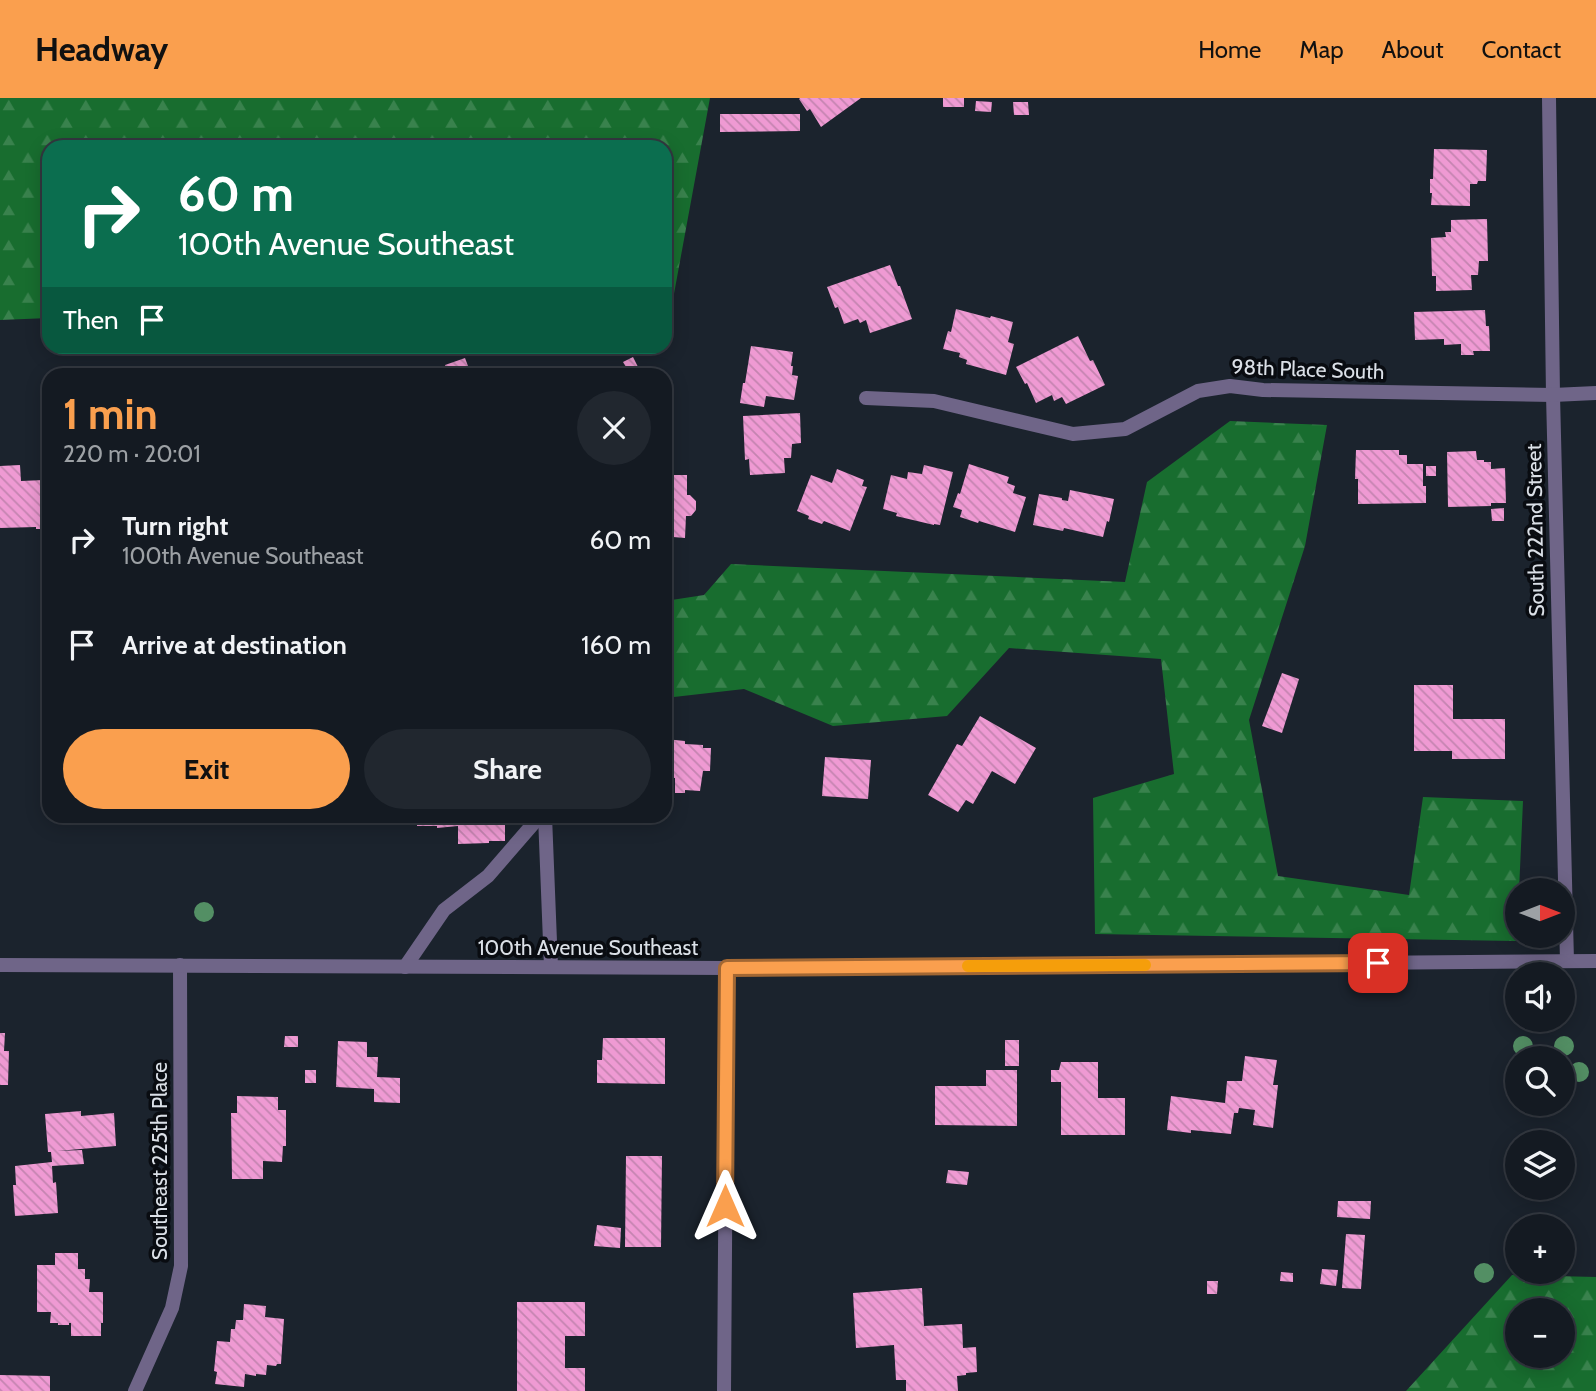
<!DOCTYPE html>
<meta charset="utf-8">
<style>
body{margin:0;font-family:Cabin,sans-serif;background:#21272f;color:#f1f3f6;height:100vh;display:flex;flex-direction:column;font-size:26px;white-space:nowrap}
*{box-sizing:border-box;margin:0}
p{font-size:23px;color:#9da1a5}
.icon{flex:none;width:38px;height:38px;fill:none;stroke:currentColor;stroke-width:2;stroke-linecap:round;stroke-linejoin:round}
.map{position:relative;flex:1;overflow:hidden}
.sheet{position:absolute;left:42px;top:270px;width:630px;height:455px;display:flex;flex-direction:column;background:#141a22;border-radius:21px;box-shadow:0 4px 18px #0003,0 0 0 2px #333840}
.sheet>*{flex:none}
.guide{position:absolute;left:42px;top:42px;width:630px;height:214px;border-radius:21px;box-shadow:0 4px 18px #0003,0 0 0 2px #333840;background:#0b6e4f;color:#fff;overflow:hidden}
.needle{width:46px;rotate:90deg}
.tools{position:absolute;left:1505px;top:780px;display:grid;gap:14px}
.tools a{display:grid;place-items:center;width:70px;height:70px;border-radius:50%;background:#141a22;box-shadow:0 4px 18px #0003,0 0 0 2px #333840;font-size:35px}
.pin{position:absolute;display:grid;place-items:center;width:60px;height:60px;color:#fff;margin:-30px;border-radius:14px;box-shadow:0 4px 10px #0006}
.me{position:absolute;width:77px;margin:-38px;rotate:0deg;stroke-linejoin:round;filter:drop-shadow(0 0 5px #0008)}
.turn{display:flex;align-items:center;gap:24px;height:147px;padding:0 21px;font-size:32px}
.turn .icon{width:91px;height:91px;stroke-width:2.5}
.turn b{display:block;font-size:49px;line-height:60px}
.then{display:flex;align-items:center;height:66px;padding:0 21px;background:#0003;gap:14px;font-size:26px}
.round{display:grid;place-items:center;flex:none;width:74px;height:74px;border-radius:37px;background:#21272f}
.head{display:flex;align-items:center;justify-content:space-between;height:119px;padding:0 21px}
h1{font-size:42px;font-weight:700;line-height:52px;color:#fa9f4e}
.cta{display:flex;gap:14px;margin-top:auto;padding:14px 21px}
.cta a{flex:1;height:80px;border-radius:42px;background:#fa9f4e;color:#111;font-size:28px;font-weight:700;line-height:80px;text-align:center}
.cta a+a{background:#21272f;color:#f1f3f6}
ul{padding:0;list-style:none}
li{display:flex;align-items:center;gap:21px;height:105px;padding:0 21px}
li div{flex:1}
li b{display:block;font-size:26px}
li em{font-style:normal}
header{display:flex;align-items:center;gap:42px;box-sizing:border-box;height:98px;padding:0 35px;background:#fa9f4e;color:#111}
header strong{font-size:33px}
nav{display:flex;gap:38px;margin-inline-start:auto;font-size:24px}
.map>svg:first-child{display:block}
.forest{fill:url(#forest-firs);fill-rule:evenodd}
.building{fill:url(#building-back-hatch)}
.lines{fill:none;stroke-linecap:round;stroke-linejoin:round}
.service{stroke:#6f6588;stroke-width:14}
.minor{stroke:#6f6588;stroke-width:14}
.tertiary{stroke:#6f6588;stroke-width:14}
.tree{fill:#538f64}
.route-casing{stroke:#a26733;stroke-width:18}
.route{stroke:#fa9f4e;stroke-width:12}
.slow{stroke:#f59e0b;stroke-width:12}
.labels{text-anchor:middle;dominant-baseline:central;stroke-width:7;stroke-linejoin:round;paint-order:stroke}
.street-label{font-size:21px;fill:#dbe0e7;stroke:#090c11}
</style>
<header>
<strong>Headway</strong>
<nav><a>Home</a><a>Map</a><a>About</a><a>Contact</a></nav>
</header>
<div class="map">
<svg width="1596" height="1293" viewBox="0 0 1596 1293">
<defs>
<pattern id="forest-firs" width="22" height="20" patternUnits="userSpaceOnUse" patternTransform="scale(1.75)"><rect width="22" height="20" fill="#186d2f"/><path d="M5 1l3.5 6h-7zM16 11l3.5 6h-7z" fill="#39824d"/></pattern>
<pattern id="building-back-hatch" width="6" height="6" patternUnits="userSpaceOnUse" patternTransform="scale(1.75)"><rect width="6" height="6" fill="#ef9ad3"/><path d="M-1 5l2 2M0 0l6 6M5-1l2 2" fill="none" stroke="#c484b0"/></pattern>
</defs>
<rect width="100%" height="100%" fill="#1b232d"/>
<g class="forest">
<path d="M 0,0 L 710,0 L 669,223 L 665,222 L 665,49 L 49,49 L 49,220 L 0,222 Z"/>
<path d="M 1230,323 L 1327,327 L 1305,448 L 1249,622 L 1278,778 L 1409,797 L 1423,699 L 1523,703 L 1519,793 L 1517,793 L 1516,843 L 1095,836 L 1093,700 L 1174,676 L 1161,561 L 1009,550 L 947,618 L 833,628 L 744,591 L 665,600 L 665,503 L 704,497 L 731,466 L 1125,484 L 1147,384 Z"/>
<path d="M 1512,1177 L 1596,1179 L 1596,1293 L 1406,1293 ZM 1517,1213 L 1563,1213 L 1563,1258 L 1517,1258 Z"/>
</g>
<g class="building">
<path d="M 800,0 L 861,0 L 821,29 L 810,11 L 807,13 L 799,1 Z"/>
<rect x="943" y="0" width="21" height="9"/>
<path d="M 976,3 L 992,4 L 991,14 L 975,13 Z"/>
<path d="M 1013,4 L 1028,4 L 1029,17 L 1014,17 Z"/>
<path d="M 720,16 L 800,16 L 800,33 L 720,34 Z"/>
<path d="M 1434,51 L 1487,52 L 1486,83 L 1478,83 L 1477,86 L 1470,86 L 1470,108 L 1431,107 L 1432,95 L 1430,95 L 1430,81 L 1433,81 Z"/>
<path d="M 1487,121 L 1488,163 L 1479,163 L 1478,177 L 1471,177 L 1472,192 L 1436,193 L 1436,178 L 1432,178 L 1431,140 L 1446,139 L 1445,134 L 1451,134 L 1451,122 Z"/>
<path d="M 890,167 L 898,188 L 900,188 L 912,221 L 870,235 L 866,222 L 860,225 L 858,221 L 844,226 L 838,209 L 835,210 L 827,189 Z"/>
<path d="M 956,211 L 990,220 L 991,218 L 1013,224 L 1008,244 L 1014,246 L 1006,277 L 966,266 L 967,262 L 959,259 L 960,255 L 943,251 L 948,233 L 951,234 Z"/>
<path d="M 1485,212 L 1486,228 L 1489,228 L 1490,253 L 1473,253 L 1474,257 L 1461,257 L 1461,246 L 1444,247 L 1444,241 L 1415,242 L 1414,214 Z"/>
<path d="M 1078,238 L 1090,263 L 1093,262 L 1105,287 L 1066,306 L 1062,299 L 1054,303 L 1052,297 L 1036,305 L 1027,285 L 1025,286 L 1016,269 Z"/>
<path d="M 751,248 L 793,254 L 791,268 L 793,268 L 792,277 L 798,278 L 794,302 L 766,298 L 764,309 L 740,305 L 743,285 L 745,285 Z"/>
<path d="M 633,259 L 641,275 L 638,276 L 630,276 L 623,264 Z"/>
<path d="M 465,260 L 471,276 L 448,276 L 445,267 Z"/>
<path d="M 800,315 L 801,345 L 792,346 L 791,360 L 784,360 L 785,375 L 750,377 L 749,361 L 745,362 L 743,318 Z"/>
<path d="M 1356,352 L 1399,352 L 1399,357 L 1407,357 L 1407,366 L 1423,366 L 1423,388 L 1426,388 L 1426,405 L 1358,406 L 1358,381 L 1355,381 Z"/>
<path d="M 1476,353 L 1477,362 L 1484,362 L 1484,364 L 1491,364 L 1491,371 L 1505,370 L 1506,405 L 1491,405 L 1491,408 L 1448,409 L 1447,354 Z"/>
<path d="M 969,366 L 1009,379 L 1007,385 L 1015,388 L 1013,395 L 1026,399 L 1015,434 L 979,423 L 978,425 L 960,419 L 962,412 L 953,409 L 958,395 L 960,396 Z"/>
<path d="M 20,367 L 21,383 L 44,382 L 45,390 L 49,389 L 49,431 L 36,431 L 36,429 L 0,430 L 0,368 Z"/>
<path d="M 924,367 L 953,374 L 940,427 L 934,426 L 934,427 L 896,418 L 897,415 L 883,411 L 891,377 L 907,381 L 908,374 L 922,376 Z"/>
<rect x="1426" y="368" width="10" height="10"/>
<path d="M 837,371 L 864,382 L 862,388 L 867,389 L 850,433 L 824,423 L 822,426 L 808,421 L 809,418 L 797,413 L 811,377 L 832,385 Z"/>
<path d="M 665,377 L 687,377 L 687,397 L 690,397 L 696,403 L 696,412 L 691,418 L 686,418 L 685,440 L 673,439 L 671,482 L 665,482 Z"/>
<path d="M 1070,392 L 1114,401 L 1109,424 L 1107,423 L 1103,439 L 1064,430 L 1063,433 L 1033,427 L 1039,396 L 1062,400 L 1062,402 L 1068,403 Z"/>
<path d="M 1504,410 L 1504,423 L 1492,423 L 1491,411 Z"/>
<path d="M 1282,575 L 1299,581 L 1282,635 L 1262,628 Z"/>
<path d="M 1414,587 L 1453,587 L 1453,621 L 1505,621 L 1505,661 L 1452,661 L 1452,653 L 1414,653 Z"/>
<path d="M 980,618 L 1036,650 L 1015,686 L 992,673 L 973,706 L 966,702 L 958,714 L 928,697 L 957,646 L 962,648 Z"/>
<path d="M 665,641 L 685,643 L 685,646 L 703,647 L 703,650 L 711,650 L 710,673 L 703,673 L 700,693 L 685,692 L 685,695 L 675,695 L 675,680 L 665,679 Z"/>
<path d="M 825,659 L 871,662 L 868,701 L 822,698 Z"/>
<path d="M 417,718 L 505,718 L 505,743 L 489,743 L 489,745 L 458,746 L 458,728 L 437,730 L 437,728 L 417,728 Z"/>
<path d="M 0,935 L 5,935 L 4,953 L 9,953 L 8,987 L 0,987 Z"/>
<path d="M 285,938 L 298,938 L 298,949 L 284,949 Z"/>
<path d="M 603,940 L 665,940 L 665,986 L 597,985 L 597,962 L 602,962 Z"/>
<rect x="1005" y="942" width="14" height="26"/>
<path d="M 338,943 L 367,944 L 367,959 L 378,959 L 377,979 L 400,980 L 400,1005 L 374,1004 L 374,991 L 336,989 Z"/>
<path d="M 1245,958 L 1277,962 L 1273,987 L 1278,987 L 1273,1030 L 1253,1027 L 1255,1012 L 1239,1010 L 1238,1015 L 1234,1015 L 1231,1036 L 1191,1032 L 1191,1035 L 1167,1032 L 1171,998 L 1225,1005 L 1227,983 L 1242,983 Z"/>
<path d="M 1061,964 L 1098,964 L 1098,1000 L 1125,1000 L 1125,1037 L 1061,1037 L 1061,984 L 1051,984 L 1051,972 L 1059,972 Z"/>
<rect x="305" y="972" width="11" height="13"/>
<path d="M 986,972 L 1017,972 L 1017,1028 L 935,1027 L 935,988 L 986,988 Z"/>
<path d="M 237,998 L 278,999 L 278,1012 L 286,1012 L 286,1048 L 283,1048 L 282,1064 L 263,1063 L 263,1081 L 232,1081 L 231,1015 L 237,1015 Z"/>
<path d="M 81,1013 L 81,1018 L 114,1015 L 116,1048 L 57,1053 L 82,1052 L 84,1066 L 52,1068 L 53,1085 L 56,1084 L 58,1115 L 15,1118 L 13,1087 L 16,1087 L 15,1068 L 52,1064 L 51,1054 L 48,1054 L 45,1016 Z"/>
<path d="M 626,1058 L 662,1058 L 661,1149 L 625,1149 Z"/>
<path d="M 948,1072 L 969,1074 L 967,1087 L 946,1085 Z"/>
<path d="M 1338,1103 L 1371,1103 L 1370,1121 L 1337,1119 Z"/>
<path d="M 597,1127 L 621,1130 L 620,1150 L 594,1148 Z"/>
<path d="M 1346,1136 L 1365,1137 L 1361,1191 L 1342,1190 Z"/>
<path d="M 55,1155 L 78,1155 L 78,1171 L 85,1171 L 85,1181 L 90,1181 L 89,1194 L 103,1194 L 103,1225 L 101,1225 L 101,1238 L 71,1238 L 71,1225 L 69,1225 L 69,1227 L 58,1227 L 58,1225 L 50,1225 L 51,1214 L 37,1214 L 37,1167 L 55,1167 Z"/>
<path d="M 1322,1171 L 1338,1172 L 1336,1188 L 1320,1186 Z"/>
<path d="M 1281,1174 L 1293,1175 L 1293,1184 L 1280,1183 Z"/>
<path d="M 1207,1183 L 1218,1183 L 1217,1196 L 1207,1196 Z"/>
<path d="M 922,1190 L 924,1228 L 962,1226 L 963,1250 L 976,1249 L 977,1274 L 966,1275 L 966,1277 L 957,1278 L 958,1293 L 906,1293 L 906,1282 L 896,1282 L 894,1247 L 856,1250 L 853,1195 Z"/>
<path d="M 517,1204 L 585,1204 L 585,1238 L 565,1238 L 565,1270 L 585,1270 L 585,1293 L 517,1293 Z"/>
<path d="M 244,1206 L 266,1208 L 265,1219 L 284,1221 L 281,1266 L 277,1266 L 276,1268 L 267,1267 L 266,1277 L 256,1276 L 256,1278 L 245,1276 L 244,1289 L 215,1286 L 217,1274 L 214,1273 L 217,1243 L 230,1244 L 231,1231 L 235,1231 L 236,1222 L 243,1222 Z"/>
<path d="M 0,1277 L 50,1278 L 50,1293 L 0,1293 Z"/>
</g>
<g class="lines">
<g class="service">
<path d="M 545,718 L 551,869"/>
<path d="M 405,869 L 444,812 L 488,778 L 540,718"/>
</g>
<g class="minor">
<path d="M 1549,0 L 1553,297 L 1567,863"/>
<path d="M 866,300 L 934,303 L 1073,336 L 1125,331 L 1198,293 L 1230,288 L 1263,292 L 1553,297 L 1596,295"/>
<path d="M 135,1293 L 172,1210 L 181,1168 L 180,867"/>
<path d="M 724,1293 L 727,870"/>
</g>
<path class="tertiary" d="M 0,867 L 727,870 L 1596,863"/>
</g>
<g class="tree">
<circle cx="204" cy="814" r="10"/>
<circle cx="1523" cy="948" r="10"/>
<circle cx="1564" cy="948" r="10"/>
<circle cx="1579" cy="974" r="10"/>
<circle cx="1484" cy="1175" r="10"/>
</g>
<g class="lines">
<g class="route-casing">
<path id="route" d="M 725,1108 L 727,870 L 1378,865"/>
</g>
<use href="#route" class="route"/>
<path class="slow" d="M 968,868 L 1145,867"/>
</g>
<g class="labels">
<g class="street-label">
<text transform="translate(1308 271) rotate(2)">98th Place South</text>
<text transform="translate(1535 432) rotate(-91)">South 222nd Street</text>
<text x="588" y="849">100th Avenue Southeast</text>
<text transform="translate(159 1063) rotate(-90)">Southeast 225th Place</text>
</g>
</g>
</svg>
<div class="tools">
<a><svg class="needle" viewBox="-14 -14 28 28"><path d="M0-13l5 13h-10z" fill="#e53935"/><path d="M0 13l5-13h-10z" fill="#9da1a5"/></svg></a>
<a><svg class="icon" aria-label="sound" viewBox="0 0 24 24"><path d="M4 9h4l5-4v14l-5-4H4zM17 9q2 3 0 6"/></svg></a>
<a><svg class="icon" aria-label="search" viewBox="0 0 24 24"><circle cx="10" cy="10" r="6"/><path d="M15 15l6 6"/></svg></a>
<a><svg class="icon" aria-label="layers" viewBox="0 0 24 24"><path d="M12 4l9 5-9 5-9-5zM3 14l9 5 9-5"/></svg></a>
<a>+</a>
<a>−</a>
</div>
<div class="pin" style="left:1378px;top:865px;background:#d93025"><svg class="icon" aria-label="arrive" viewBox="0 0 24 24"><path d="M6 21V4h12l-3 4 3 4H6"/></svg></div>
<svg class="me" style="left:725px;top:1108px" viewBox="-20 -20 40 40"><path d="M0-17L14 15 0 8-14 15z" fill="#fa9f4e" stroke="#fff" stroke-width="4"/></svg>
<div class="guide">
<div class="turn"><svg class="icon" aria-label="right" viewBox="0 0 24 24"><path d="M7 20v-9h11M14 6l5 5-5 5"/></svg><div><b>60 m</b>100th Avenue Southeast</div></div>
<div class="then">Then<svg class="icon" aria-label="arrive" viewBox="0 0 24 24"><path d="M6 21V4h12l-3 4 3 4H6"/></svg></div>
</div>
<section class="sheet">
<div class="head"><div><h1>1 min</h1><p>220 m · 20:01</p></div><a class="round"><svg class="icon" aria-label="close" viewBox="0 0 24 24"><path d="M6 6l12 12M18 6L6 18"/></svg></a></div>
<ul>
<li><svg class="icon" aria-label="right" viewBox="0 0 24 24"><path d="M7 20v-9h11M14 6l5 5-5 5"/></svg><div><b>Turn right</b><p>100th Avenue Southeast</p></div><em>60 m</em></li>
<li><svg class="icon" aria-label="arrive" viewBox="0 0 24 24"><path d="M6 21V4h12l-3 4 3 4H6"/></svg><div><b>Arrive at destination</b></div><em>160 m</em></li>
</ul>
<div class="cta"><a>Exit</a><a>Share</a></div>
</section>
</div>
